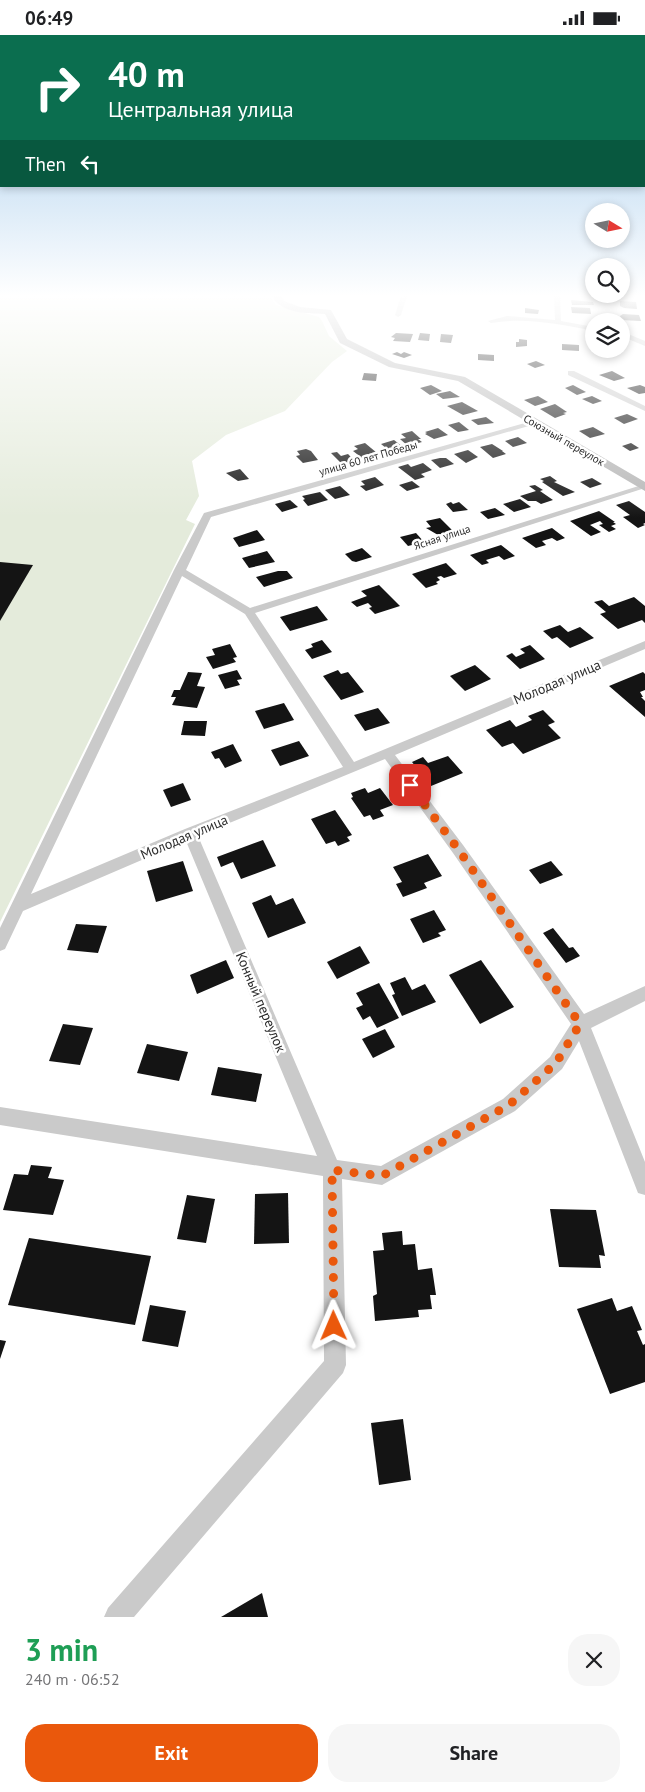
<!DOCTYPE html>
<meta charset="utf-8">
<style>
body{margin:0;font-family:"PT Sans",sans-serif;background:#f6f6f6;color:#202124;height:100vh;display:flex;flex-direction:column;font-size:19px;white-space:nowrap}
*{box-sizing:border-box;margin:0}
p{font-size:16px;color:#757577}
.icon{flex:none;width:28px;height:28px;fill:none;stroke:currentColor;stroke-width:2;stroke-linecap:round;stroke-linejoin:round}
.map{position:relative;height:1582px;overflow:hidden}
.panel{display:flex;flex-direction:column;background:#fff;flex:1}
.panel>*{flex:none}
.banner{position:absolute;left:0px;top:0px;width:645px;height:152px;box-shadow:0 2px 8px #0003;background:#0b6e4f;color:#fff;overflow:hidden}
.needle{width:32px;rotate:100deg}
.tools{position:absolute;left:585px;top:168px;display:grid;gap:10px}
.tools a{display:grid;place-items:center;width:45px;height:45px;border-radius:50%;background:#fff;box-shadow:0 2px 8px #0003;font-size:25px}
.pin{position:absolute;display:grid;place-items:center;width:42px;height:42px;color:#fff;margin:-21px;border-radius:10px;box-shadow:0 2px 8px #0006}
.me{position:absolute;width:55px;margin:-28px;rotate:359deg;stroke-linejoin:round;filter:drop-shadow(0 0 4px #0008)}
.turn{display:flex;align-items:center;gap:18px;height:105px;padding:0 25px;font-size:22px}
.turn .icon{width:65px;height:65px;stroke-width:2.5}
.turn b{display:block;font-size:35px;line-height:42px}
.then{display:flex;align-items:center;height:48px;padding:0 25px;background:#0003;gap:10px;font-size:19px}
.round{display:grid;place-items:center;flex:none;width:52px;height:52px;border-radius:20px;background:#f6f6f6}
.head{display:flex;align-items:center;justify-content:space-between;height:85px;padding:0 25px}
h1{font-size:30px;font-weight:700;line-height:38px;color:#1e9e55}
.cta{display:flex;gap:10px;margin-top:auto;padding:10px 25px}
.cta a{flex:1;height:58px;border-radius:20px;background:#ea580c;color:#fff;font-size:20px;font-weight:700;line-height:58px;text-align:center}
.cta a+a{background:#f6f6f6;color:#202124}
.status{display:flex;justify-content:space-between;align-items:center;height:35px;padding:0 25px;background:#fff;direction:ltr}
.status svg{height:14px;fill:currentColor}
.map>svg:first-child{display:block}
.green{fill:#e4ebdb}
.building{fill:#141414}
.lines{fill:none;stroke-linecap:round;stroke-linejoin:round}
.street{fill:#cacaca;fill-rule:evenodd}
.secondary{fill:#b7b7b7;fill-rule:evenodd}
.route{stroke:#ea580c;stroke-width:9;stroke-dasharray:0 16.2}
.labels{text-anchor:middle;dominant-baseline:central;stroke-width:5;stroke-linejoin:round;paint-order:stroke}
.far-street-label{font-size:11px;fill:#2d2d2d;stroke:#fff}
.street-label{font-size:14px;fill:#2d2d2d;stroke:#fff}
</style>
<div class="status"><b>06:49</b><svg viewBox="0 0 49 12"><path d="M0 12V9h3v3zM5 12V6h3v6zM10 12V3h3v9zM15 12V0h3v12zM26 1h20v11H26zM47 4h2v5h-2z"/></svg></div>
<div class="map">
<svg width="645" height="1582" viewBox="0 0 645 1582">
<rect width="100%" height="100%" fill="#fff"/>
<path class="green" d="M 0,261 L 273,261 L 272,265 L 276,270 L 319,282 L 322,286 L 329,301 L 347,316 L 332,327 L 285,376 L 226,400 L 192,426 L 199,461 L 186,485 L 195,489 L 0,887 Z"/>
<g class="building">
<path d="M 571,265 L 593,267 L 594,270 L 572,270 Z"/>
<path d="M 620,266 L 636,267 L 637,274 L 624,273 L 620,271 Z"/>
<path d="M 571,272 L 590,273 L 591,279 L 572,278 Z"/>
<path d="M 525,273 L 539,275 L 538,279 L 525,278 Z"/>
<path d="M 623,279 L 639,280 L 641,286 L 621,285 L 620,281 Z"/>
<path d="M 396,298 L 413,299 L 410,307 L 393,306 L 395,303 L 391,302 Z"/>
<path d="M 420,298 L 430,299 L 429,306 L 418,305 Z"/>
<path d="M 441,299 L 453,300 L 451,308 L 440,307 Z"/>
<path d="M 519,304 L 527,305 L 527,311 L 516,312 L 516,307 L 519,307 Z"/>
<path d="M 562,309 L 579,310 L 579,316 L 562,315 Z"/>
<path d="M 397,317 L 401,319 L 404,317 L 412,320 L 404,323 L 392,319 Z"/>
<path d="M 478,319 L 494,320 L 494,326 L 478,325 Z"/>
<path d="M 536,326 L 545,330 L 535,333 L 527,329 Z"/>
<path d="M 612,336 L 625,343 L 614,346 L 599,340 Z"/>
<path d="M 364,338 L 377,339 L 376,346 L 362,345 Z"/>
<path d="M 431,350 L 442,356 L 430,360 L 420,353 Z"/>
<path d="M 573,350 L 586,357 L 577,360 L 565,353 Z"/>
<path d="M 640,350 L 645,352 L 645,358 L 639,359 L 627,353 Z"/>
<path d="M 450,356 L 460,362 L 443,364 L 436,359 Z"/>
<path d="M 538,361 L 548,367 L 535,371 L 524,365 Z"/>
<path d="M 592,361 L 602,366 L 593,369 L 582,364 Z"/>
<path d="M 462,367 L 478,376 L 463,380 L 447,371 Z"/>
<path d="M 555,369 L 567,377 L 563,378 L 566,379 L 555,383 L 540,374 Z"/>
<path d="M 627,379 L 638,384 L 624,389 L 614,383 Z"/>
<path d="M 486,382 L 494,388 L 478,390 L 471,385 Z"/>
<path d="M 459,387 L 469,395 L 458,397 L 448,390 Z"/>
<path d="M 593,392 L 605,399 L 590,403 L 579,396 Z"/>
<path d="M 438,393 L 448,400 L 434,404 L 425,399 L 427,398 L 425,397 Z"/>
<path d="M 412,396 L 421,404 L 418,404 L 422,407 L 408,411 L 400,404 L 406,403 L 401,399 Z"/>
<path d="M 518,402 L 527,408 L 513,412 L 505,406 Z"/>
<path d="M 394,405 L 403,412 L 384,418 L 380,415 L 386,413 L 381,409 Z"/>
<path d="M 365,408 L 377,418 L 362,423 L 353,416 L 358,414 L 354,411 Z"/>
<path d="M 631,408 L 639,413 L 630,416 L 622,411 Z"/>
<path d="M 492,409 L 503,416 L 502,416 L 506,419 L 493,423 L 480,412 Z"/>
<path d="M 306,414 L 311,416 L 318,425 L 303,428 L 296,421 L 300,420 L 297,416 Z"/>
<path d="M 468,415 L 478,422 L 466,428 L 454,419 Z"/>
<path d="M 337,417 L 341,421 L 348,419 L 355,426 L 342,429 L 331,418 Z"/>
<path d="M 440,423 L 446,423 L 454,429 L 440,433 L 431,425 Z"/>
<path d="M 423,428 L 432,435 L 421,439 L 425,442 L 415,445 L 398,432 L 408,429 L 411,432 Z"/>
<path d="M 240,434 L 249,444 L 238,446 L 226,438 Z"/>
<path d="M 550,441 L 557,446 L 554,447 L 575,457 L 563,461 L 542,447 L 544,446 L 540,444 Z"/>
<path d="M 375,442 L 384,450 L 366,456 L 360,451 L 365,450 L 361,446 Z"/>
<path d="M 592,443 L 602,449 L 590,453 L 580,447 Z"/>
<path d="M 412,446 L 420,452 L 407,456 L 399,450 Z"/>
<path d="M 535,450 L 543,455 L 540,456 L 553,465 L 541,469 L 536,466 L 528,466 L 520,461 L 536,456 L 529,451 Z"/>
<path d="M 340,451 L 350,460 L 335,464 L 325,455 Z"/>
<path d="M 320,457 L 328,465 L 308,471 L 303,465 L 305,464 L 302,461 Z"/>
<path d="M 520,464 L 531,472 L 514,477 L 503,469 Z"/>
<path d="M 290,465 L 298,472 L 282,477 L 275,469 Z"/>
<path d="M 629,466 L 645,477 L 645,488 L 643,489 L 645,490 L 638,493 L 623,482 L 630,480 L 616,470 Z"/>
<path d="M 451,467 L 453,469 L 459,467 L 468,475 L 453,477 L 446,469 Z"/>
<path d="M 495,473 L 505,480 L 488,484 L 480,477 Z"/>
<path d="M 599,476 L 615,487 L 613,487 L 616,489 L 611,491 L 616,494 L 609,497 L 599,490 L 603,489 L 600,486 L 590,490 L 601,497 L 591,501 L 570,486 Z"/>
<path d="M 440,483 L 453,496 L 438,500 L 426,493 L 431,492 L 426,486 Z"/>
<path d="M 552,493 L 565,503 L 557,506 L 552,503 L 542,506 L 546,510 L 536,513 L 522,503 Z"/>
<path d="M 257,495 L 265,505 L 239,512 L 233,503 Z"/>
<path d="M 416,498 L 424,507 L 408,511 L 400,502 Z"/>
<path d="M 501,510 L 515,521 L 504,525 L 499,521 L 486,525 L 489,528 L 482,530 L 470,520 Z"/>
<path d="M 362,513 L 372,522 L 356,527 L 352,526 L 345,519 Z"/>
<path d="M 267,516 L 275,527 L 249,533 L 242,523 Z"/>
<path d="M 0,527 L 33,530 L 0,586 Z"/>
<path d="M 446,528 L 457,539 L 444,543 L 441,541 L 437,542 L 440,545 L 436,547 L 438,549 L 426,553 L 412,539 Z"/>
<path d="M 278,536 L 287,536 L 293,543 L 264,552 L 256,542 Z"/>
<path d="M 379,550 L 400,571 L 375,579 L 369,573 L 372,572 L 368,568 L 357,572 L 351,567 L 367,561 L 361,556 Z"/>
<path d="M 634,562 L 645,571 L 645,588 L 642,585 L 618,594 L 600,579 L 606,577 L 594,567 L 602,565 L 609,571 Z"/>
<path d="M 317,571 L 328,585 L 290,596 L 280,582 Z"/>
<path d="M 560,590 L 568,597 L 580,592 L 594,603 L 570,613 L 557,602 L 552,604 L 543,596 Z"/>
<path d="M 322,605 L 332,617 L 312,624 L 305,615 L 313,612 L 311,609 Z"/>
<path d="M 230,609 L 237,622 L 233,623 L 236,627 L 213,634 L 206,622 L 215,620 L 212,614 Z"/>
<path d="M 530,610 L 545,624 L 520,634 L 506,621 L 512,618 L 516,622 L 525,618 L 520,614 Z"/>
<path d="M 475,630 L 491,644 L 465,656 L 450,641 Z"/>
<path d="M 237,635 L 242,644 L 237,645 L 240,650 L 225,654 L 218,640 Z"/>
<path d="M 338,635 L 341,639 L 348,637 L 364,657 L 341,665 L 323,641 Z"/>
<path d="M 188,637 L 202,638 L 197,651 L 205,652 L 197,673 L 172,670 L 176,662 L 171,662 L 174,655 L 180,655 Z"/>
<path d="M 643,637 L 645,639 L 645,655 L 640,657 L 643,662 L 641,662 L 645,666 L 645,682 L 609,651 Z"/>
<path d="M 284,668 L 294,685 L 264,694 L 255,676 Z"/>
<path d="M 378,673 L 390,688 L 365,696 L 354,680 Z"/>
<path d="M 543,675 L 555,687 L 548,690 L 561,703 L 523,719 L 513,708 L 502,712 L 486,695 L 510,685 L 516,692 L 532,685 L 528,681 Z"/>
<path d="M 184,686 L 207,686 L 205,701 L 181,700 Z"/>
<path d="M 299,706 L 309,721 L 280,731 L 271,715 Z"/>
<path d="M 233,709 L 242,726 L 225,733 L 219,723 L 215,724 L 211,717 Z"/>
<path d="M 448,721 L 463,738 L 431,751 L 412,727 L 423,722 L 428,728 Z"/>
<path d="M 183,748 L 191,765 L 171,772 L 163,755 Z"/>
<path d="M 365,753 L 368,758 L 380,753 L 393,770 L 380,775 L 384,781 L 373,785 L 370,780 L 364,782 L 351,763 L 353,762 L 351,758 Z"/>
<path d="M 335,775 L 352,800 L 347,802 L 350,806 L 338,811 L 335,806 L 326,809 L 311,784 Z"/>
<path d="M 263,805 L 276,831 L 241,844 L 233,827 L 221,832 L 217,822 Z"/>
<path d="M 428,819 L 442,841 L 424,848 L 427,853 L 403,862 L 396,849 L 402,847 L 393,832 Z"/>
<path d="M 183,826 L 193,856 L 156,867 L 147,836 Z"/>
<path d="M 551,826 L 563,840 L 540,849 L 529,835 Z"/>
<path d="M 271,860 L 276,870 L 293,863 L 306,888 L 268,903 L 252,868 Z"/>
<path d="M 434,875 L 446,895 L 438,898 L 441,901 L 423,908 L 410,884 Z"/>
<path d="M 76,889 L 107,891 L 98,918 L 67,915 Z"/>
<path d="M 553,893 L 569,913 L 573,912 L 580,921 L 566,928 L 543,898 Z"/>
<path d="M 360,911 L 370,928 L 337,944 L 327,927 Z"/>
<path d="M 226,925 L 234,943 L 197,959 L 190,940 Z"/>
<path d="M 481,925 L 514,972 L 480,989 L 449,940 Z"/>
<path d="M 405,942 L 412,955 L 425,949 L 436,967 L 402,981 L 392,960 L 395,959 L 390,948 Z"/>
<path d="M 379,948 L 399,983 L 377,993 L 370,981 L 363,985 L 356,973 L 363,970 L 356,958 Z"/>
<path d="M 63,989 L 93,993 L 80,1030 L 49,1026 Z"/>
<path d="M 385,994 L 395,1012 L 373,1023 L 362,1004 Z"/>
<path d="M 147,1009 L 188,1017 L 179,1046 L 137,1038 Z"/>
<path d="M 218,1032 L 262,1039 L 256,1067 L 211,1060 Z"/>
<path d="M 31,1130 L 52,1132 L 48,1143 L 64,1145 L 53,1180 L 3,1175 L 14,1139 L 28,1140 Z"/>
<path d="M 288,1158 L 289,1208 L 254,1209 L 255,1159 Z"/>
<path d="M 187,1160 L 215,1164 L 206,1208 L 177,1204 Z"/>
<path d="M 550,1174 L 596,1175 L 605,1221 L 599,1220 L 601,1233 L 559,1232 Z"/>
<path d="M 402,1196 L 403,1210 L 415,1209 L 418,1235 L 432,1233 L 436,1260 L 430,1260 L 432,1274 L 418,1275 L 419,1282 L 375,1286 L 373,1261 L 377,1259 L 373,1216 L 384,1215 L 382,1198 Z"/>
<path d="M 29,1203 L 151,1221 L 135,1290 L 8,1270 Z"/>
<path d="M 612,1263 L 617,1276 L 632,1271 L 642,1295 L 637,1296 L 643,1310 L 645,1309 L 645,1347 L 610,1359 L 577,1274 Z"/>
<path d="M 150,1270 L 186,1276 L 178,1312 L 142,1306 Z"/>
<path d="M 0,1305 L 6,1306 L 0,1324 Z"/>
<path d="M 403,1384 L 411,1445 L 379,1450 L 371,1388 Z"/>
<path d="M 262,1558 L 268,1582 L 221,1582 Z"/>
</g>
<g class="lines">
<g class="street">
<path d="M 401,261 L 407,261 L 401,280 L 398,282 L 395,280 Z"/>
<path d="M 554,261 L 560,261 L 561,286 L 594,292 L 594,296 C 560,289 525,282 491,288 L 488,286 L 507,281 L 555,285 Z"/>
<path d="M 621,296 L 645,306 L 645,311 L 621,301 Z"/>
<path d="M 568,336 L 574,336 L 645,371 L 645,376 L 568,340 Z"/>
<path d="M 532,386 L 539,388 L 211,482 L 186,535 L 250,573 L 645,449 L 645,453 L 255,578 L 354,727 L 645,606 L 645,614 L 395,720 L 463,810 L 584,979 L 645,951 L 645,966 L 591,993 L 645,1127 L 645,1160 L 638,1158 L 579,1006 L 562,1034 L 515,1076 L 382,1150 L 342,1144 L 346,1330 L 343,1338 L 134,1582 L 104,1582 L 108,1573 L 324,1326 L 323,1141 L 0,1090 L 0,1072 L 317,1121 L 186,806 L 23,876 L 5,914 L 0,916 L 0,893 L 174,535 L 204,478 ZM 182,541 L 245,579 L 343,732 L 185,794 L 31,859 ZM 385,724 L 453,818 L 571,989 L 550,1022 L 503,1064 L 381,1131 L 337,1125 L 198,801 Z"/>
</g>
<path class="secondary" d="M 274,261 L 282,261 L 284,266 L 300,272 L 331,275 L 347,304 L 395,328 L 465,342 L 645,447 L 645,456 L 458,346 L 389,332 L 340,308 L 325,279 C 307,278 287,279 274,265 Z"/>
</g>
<linearGradient id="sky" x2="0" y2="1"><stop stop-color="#9ac5ea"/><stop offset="0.54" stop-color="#fff"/><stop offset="1" stop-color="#fff" stop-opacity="0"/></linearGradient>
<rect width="645" height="483" fill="url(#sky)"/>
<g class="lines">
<path class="route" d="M 334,1291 L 332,1135 L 382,1141 L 509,1070 L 556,1028 L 580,989 L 458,814 L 410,750"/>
</g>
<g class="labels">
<g class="far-street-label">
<text transform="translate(564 405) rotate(30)">Союзный переулок</text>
<text transform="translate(368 423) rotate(-16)">улица 60 лет Победы</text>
<text transform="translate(442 502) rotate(-18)">Ясная улица</text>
</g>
<g class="street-label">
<text transform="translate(557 647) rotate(-23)">Молодая улица</text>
<text transform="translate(184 802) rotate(-23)">Молодая улица</text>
<text transform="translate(261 967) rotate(67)">Конный переулок</text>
</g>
</g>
</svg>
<div class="tools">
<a><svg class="needle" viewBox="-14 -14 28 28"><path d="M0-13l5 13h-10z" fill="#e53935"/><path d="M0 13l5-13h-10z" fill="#757577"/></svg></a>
<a><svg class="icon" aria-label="search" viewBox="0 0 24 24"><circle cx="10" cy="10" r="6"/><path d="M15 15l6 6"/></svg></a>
<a><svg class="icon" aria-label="layers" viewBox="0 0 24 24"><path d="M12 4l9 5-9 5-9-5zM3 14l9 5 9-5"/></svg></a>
</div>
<div class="pin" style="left:410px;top:750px;background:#d93025"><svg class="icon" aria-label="arrive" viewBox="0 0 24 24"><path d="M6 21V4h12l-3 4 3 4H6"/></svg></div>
<svg class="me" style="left:334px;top:1291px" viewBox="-20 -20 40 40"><path d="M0-17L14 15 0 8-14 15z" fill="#ea580c" stroke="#fff" stroke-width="4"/></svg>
<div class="banner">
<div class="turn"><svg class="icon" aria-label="right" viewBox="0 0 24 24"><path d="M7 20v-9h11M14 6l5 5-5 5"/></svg><div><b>40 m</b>Центральная улица</div></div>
<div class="then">Then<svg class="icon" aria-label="left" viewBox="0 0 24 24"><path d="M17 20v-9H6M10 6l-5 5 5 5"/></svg></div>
</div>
</div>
<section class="panel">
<div class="head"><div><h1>3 min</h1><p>240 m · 06:52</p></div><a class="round"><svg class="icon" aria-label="close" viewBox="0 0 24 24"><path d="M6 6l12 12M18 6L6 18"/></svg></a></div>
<div class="cta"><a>Exit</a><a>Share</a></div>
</section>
